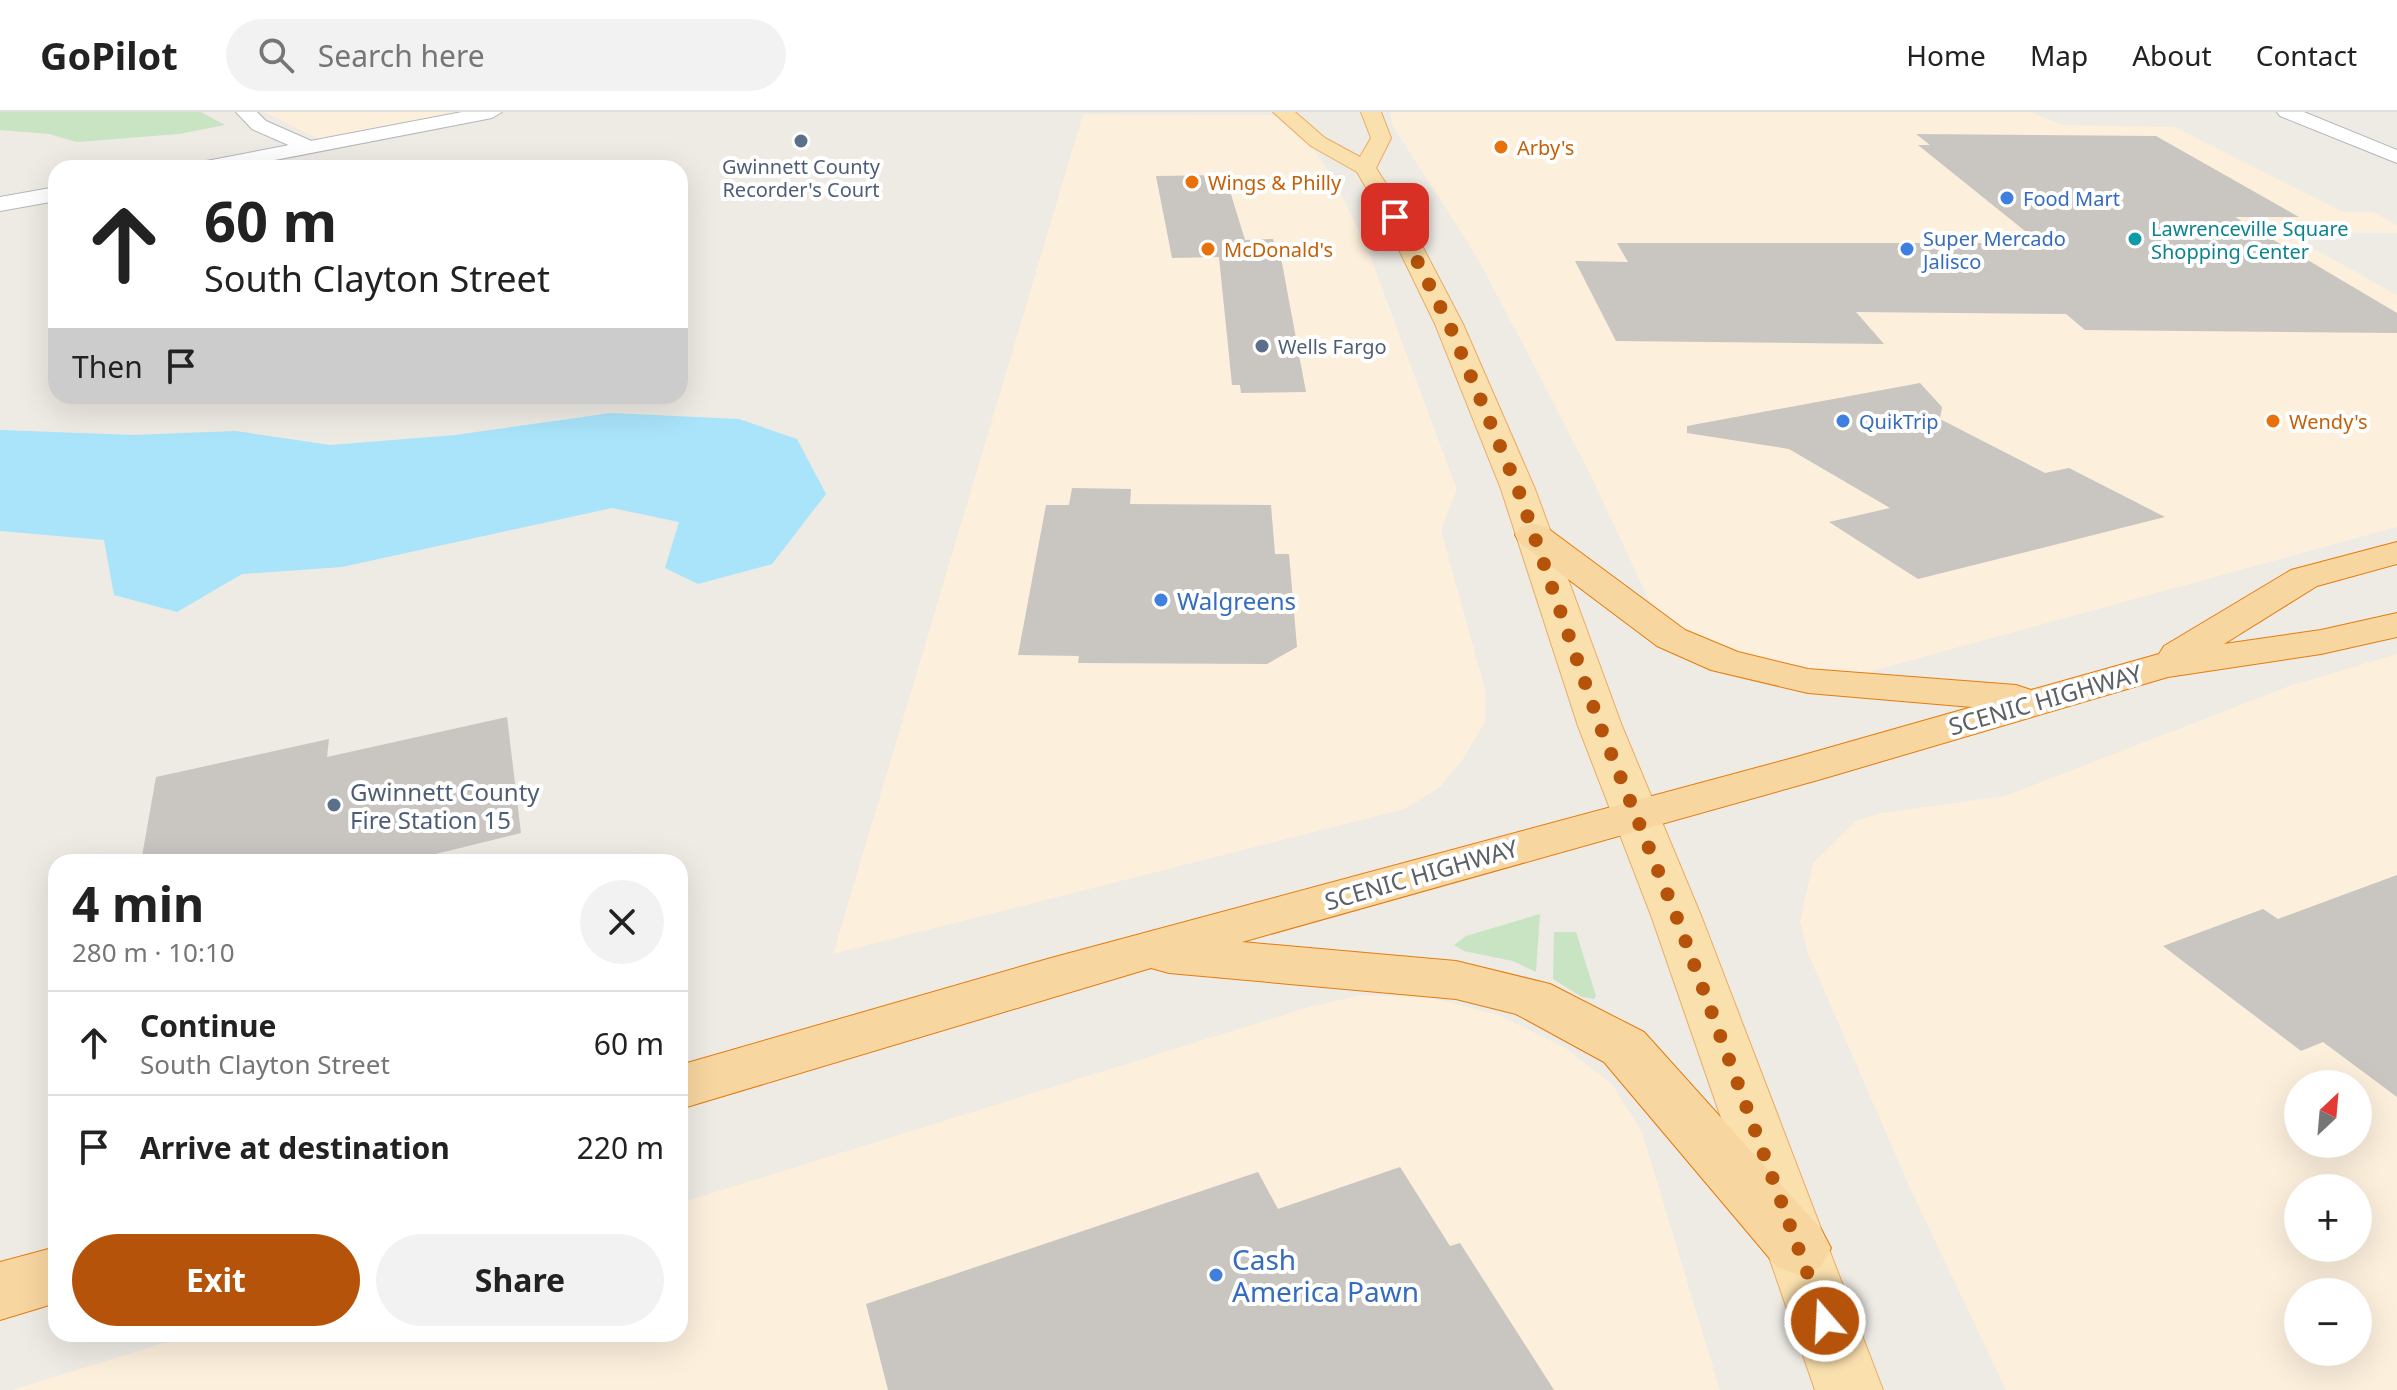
<!DOCTYPE html>
<meta charset="utf-8">
<style>
body{margin:0;font-family:"Noto Sans",sans-serif;background:#f2f2f2;color:#222;height:100vh;display:flex;flex-direction:column;font-size:30px;white-space:nowrap}
*{box-sizing:border-box;margin:0}
p{font-size:26px;color:#767676}
.icon{flex:none;width:44px;height:44px;fill:none;stroke:currentColor;stroke-width:2;stroke-linecap:round;stroke-linejoin:round}
.map{position:relative;flex:1;overflow:hidden}
.side{position:absolute;left:48px;top:742px;width:640px;height:488px;display:flex;flex-direction:column;background:#fff;border-radius:24px;box-shadow:0 8px 32px #0002}
.side>*{flex:none}
.top-card{position:absolute;left:48px;top:48px;width:640px;height:244px;border-radius:24px;box-shadow:0 8px 32px #0002;background:#fff;color:#222;overflow:hidden}
.needle{width:52px;rotate:26deg}
.controls{position:absolute;left:2284px;top:958px;display:grid;gap:16px}
.controls a{display:grid;place-items:center;width:88px;height:88px;border-radius:50%;background:#fff;box-shadow:0 8px 32px #0002;font-size:40px}
.pin{position:absolute;display:grid;place-items:center;width:68px;height:68px;color:#fff;margin:-34px;border-radius:16px;box-shadow:0 4px 12px #0006}
.me{position:absolute;width:88px;margin:-44px;rotate:341deg;stroke-linejoin:round;filter:drop-shadow(0 0 6px #0008)}
.turn{display:flex;align-items:center;gap:28px;height:168px;padding:0 24px;font-size:36px}
.turn .icon{width:104px;height:104px;stroke-width:2.5}
.turn b{display:block;font-size:56px;line-height:68px}
.then{display:flex;align-items:center;height:76px;padding:0 24px;background:#0003;gap:16px;font-size:30px}
.round{display:grid;place-items:center;flex:none;width:84px;height:84px;border-radius:42px;background:#f2f2f2}
.headline{display:flex;align-items:center;justify-content:space-between;height:136px;padding:0 24px}
h1{font-size:48px;font-weight:700;line-height:60px}
.primary-button{display:flex;gap:16px;margin-top:auto;padding:16px 24px}
.primary-button a{flex:1;height:92px;border-radius:48px;background:#b45309;color:#fff;font-size:32px;font-weight:700;line-height:92px;text-align:center}
.primary-button a+a{background:#f2f2f2;color:#222}
ul{padding:0;list-style:none}
li{display:flex;align-items:center;gap:24px;height:104px;padding:0 24px;border-top:2px solid #e0e0e0}
li div{flex:1}
li b{display:block;font-size:30px}
li em{font-style:normal}
header{display:flex;align-items:center;gap:48px;box-sizing:border-box;height:112px;padding:0 40px;background:#fff;border-bottom:2px solid #e0e0e0}
header strong{font-size:38px}
nav{display:flex;gap:44px;margin-inline-start:auto;font-size:28px}
.search{width:560px;height:72px;background:#f2f2f2;display:flex;align-items:center;gap:20px;box-sizing:border-box;padding:0 28px;border-radius:44px;color:#767676;font-size:30px}
.map>svg:first-child{display:block}
.commercial{fill:#fcefdc;fill-rule:evenodd}
.green{fill:#c8e4c2}
.water{fill:#a9e4fa}
.building{fill:#c9c5c1}
.lines{fill:none;stroke-linecap:round;stroke-linejoin:round}
.minor-casing{stroke:#b2b6b9;stroke-width:2}
.secondary-casing{stroke:#b3b8bb;stroke-width:2}
.primary-casing{stroke:#e9ac63;stroke-width:2}
.trunk-casing{stroke:#e47c0e;stroke-width:2}
.minor{fill:#fff;fill-rule:evenodd}
.secondary{fill:#fff;fill-rule:evenodd}
.primary{fill:#fae0ad;fill-rule:evenodd}
.trunk{fill:#f8d6a0;fill-rule:evenodd}
.route{stroke:#b45309;stroke-width:14;stroke-dasharray:0 25.2}
.service-dot{fill:#5c6f8a;stroke:#fff;stroke-width:3}
.food-dot{fill:#e8710a;stroke:#fff;stroke-width:3}
.shop-dot{fill:#3f7fe0;stroke:#fff;stroke-width:3}
.culture-dot{fill:#0f9aa8;stroke:#fff;stroke-width:3}
.labels{text-anchor:middle;dominant-baseline:central;stroke-width:8;stroke-linejoin:round;paint-order:stroke}
.far-food-label{font-size:20px;fill:#c56008;stroke:#fff;text-anchor:start}
.far-service-label{font-size:20px;fill:#4e5e75;stroke:#fff}
.far-shop-label{font-size:20px;fill:#366cbe;stroke:#fff;text-anchor:start}
.far-culture-label{font-size:20px;fill:#0d838f;stroke:#fff;text-anchor:start}
.shop-label{font-size:24px;fill:#366cbe;stroke:#fff;text-anchor:start}
.street-label{font-size:24px;fill:#5c6164;stroke:#fff}
.service-label{font-size:24px;fill:#4e5e75;stroke:#fff;text-anchor:start}
.near-shop-label{font-size:28px;fill:#366cbe;stroke:#fff;text-anchor:start}
</style>
<header>
<strong>GoPilot</strong>
<div class="search"><svg class="icon" aria-label="search" viewBox="0 0 24 24"><circle cx="10" cy="10" r="6"/><path d="M15 15l6 6"/></svg>Search here</div>
<nav><a>Home</a><a>Map</a><a>About</a><a>Contact</a></nav>
</header>
<div class="map">
<svg width="2397" height="1278" viewBox="0 0 2397 1278">
<rect width="100%" height="100%" fill="#eeeae4"/>
<g class="commercial">
<path d="M 264,0 L 472,0 L 322,29 Z"/>
<path d="M 1390,0 L 2030,0 L 2064,13 L 2175,15 L 2343,100 L 2373,100 L 2397,113 L 2397,121 L 2284,120 L 2397,183 L 2397,415 L 1865,561 L 1813,559 L 1757,548 L 1676,517 L 1649,488 L 1590,362 L 1526,238 L 1475,142 L 1392,13 Z"/>
<path d="M 1083,2 L 1274,3 L 1315,39 L 1335,69 L 1368,138 L 1457,378 L 1441,418 L 1486,581 L 1485,610 L 1463,647 L 1440,675 L 1405,697 L 833,842 Z"/>
<path d="M 2397,542 L 2397,1278 L 2006,1278 L 1909,1074 L 1808,841 L 1800,809 L 1813,751 L 1857,708 L 1882,701 L 2005,684 L 2292,573 ZM 2298,972 L 2358,972 L 2358,1032 L 2298,1032 ZM 2298,1076 L 2358,1076 L 2358,1136 L 2298,1136 ZM 2298,1180 L 2358,1180 L 2358,1240 L 2298,1240 Z"/>
<path d="M 1361,883 L 1429,885 L 1499,903 L 1567,937 L 1612,972 L 1642,1020 L 1720,1278 L 12,1278 L 157,1233 L 210,1222 L 680,1222 L 680,1091 L 1309,895 Z"/>
</g>
<g class="green">
<path d="M 0,0 L 201,0 L 225,13 L 179,22 L 77,30 L 49,22 L 0,18 Z"/>
<path d="M 1540,802 L 1536,860 L 1513,849 L 1464,839 L 1454,833 L 1466,824 Z"/>
<path d="M 1554,820 L 1576,820 L 1596,884 L 1594,887 L 1582,885 L 1553,867 Z"/>
</g>
<path class="water" d="M 611,301 L 739,307 L 797,327 L 826,382 L 772,452 L 698,472 L 665,456 L 679,410 L 612,396 L 342,455 L 242,462 L 177,500 L 114,483 L 104,428 L 0,419 L 0,318 L 133,323 L 236,319 L 330,333 L 456,323 Z"/>
<g class="building">
<path d="M 1916,22 L 2156,24 L 2299,105 L 2235,105 L 2397,201 L 2397,221 L 2085,218 L 2066,202 L 1856,200 L 1884,232 L 1616,229 L 1575,149 L 1628,150 L 1617,131 L 2040,131 L 1918,33 L 1930,33 Z"/>
<path d="M 1225,63 L 1245,128 L 1273,127 L 1282,151 L 1306,280 L 1241,281 L 1240,273 L 1232,273 L 1219,145 L 1172,146 L 1156,64 Z"/>
<path d="M 1920,271 L 1942,295 L 1940,307 L 2045,361 L 2069,356 L 2165,405 L 1918,467 L 1829,410 L 1890,396 L 1789,337 L 1687,321 L 1687,314 Z"/>
<path d="M 1072,376 L 1131,377 L 1130,392 L 1271,393 L 1275,442 L 1289,442 L 1297,535 L 1267,552 L 1078,551 L 1079,544 L 1018,543 L 1046,393 L 1069,393 Z"/>
<path d="M 507,605 L 521,721 L 403,750 L 141,750 L 156,665 L 329,627 L 327,645 Z"/>
<path d="M 2397,763 L 2397,985 L 2323,930 L 2301,939 L 2163,834 L 2263,797 L 2278,807 Z"/>
<path d="M 1400,1055 L 1450,1134 L 1460,1131 L 1554,1278 L 888,1278 L 866,1192 L 1258,1060 L 1278,1097 Z"/>
</g>
<g class="lines">
<g class="minor-casing">
<g id="minor">
<path d="M 236,0 L 257,0 L 266,9 L 316,31 L 319,35 L 309,41 L 302,39 L 252,17 Z"/>
<path d="M 2277,0 L 2304,0 L 2397,38 L 2397,51 L 2280,4 Z"/>
</g>
</g>
<g class="secondary-casing">
<g id="secondary">
<path d="M 462,0 L 502,0 L 492,6 L 234,56 L 190,56 L 201,50 Z"/>
<path d="M 56,75 L 56,89 L 0,99 L 0,85 Z"/>
</g>
</g>
<g class="primary-casing">
<path id="primary" d="M 1273,0 L 1295,0 L 1325,26 L 1360,45 L 1371,26 L 1361,0 L 1381,0 L 1391,26 L 1376,56 L 1407,105 L 1463,212 L 1535,377 L 1622,614 L 1702,806 L 1883,1278 L 1815,1278 L 1652,806 L 1578,614 L 1501,377 L 1435,212 L 1383,105 L 1357,60 L 1311,34 Z"/>
</g>
<g class="trunk-casing">
<g id="trunk">
<path d="M 1533,412 L 1546,415 L 1685,518 L 1738,540 L 1808,557 L 2016,573 L 2031,578 L 2159,542 L 2164,534 L 2291,458 L 2397,430 L 2397,452 L 2317,474 L 2224,532 L 2321,518 L 2397,501 L 2397,525 L 2321,542 L 2168,565 L 1825,666 L 1242,830 L 1456,849 L 1550,872 L 1644,920 L 1821,1117 L 1831,1136 L 1821,1155 L 1799,1163 L 1777,1155 L 1604,950 L 1516,902 L 1456,887 L 1169,861 L 1151,856 L 680,997 L 680,953 L 1051,846 L 1793,646 L 1972,595 L 1808,581 L 1711,558 L 1657,534 L 1520,431 L 1515,423 L 1520,415 Z"/>
<path d="M 56,1135 L 56,1191 L 0,1208 L 0,1150 Z"/>
</g>
</g>
<use href="#minor" class="minor"/>
<use href="#secondary" class="secondary"/>
<use href="#primary" class="primary"/>
<use href="#trunk" class="trunk"/>
</g>
<g class="lines">
<path class="route" d="M 1395,105 L 1449,212 L 1518,377 L 1600,614 L 1677,806 L 1825,1209"/>
</g>
<g class="service-dot">
<circle cx="801" cy="29" r="8"/>
<circle cx="1262" cy="234" r="8"/>
<circle cx="334" cy="693" r="8"/>
</g>
<g class="food-dot">
<circle cx="1501" cy="35" r="8"/>
<circle cx="1192" cy="70" r="8"/>
<circle cx="1208" cy="137" r="8"/>
<circle cx="2273" cy="309" r="8"/>
</g>
<g class="shop-dot">
<circle cx="2007" cy="86" r="8"/>
<circle cx="1907" cy="137" r="8"/>
<circle cx="1843" cy="309" r="8"/>
<circle cx="1161" cy="488" r="8"/>
<circle cx="1216" cy="1163" r="8"/>
</g>
<circle class="culture-dot" cx="2135" cy="127" r="8"/>
<g class="labels">
<g class="far-food-label">
<text x="1517" y="35">Arby's</text>
<text x="1208" y="70">Wings &amp; Philly</text>
<text x="1224" y="137">McDonald's</text>
<text x="2289" y="309">Wendy's</text>
</g>
<g class="far-service-label">
<text x="801" y="54">Gwinnett County<tspan x="801" dy="23">Recorder's Court</tspan></text>
<text x="1278" y="234" text-anchor="start">Wells Fargo</text>
</g>
<g class="far-shop-label">
<text x="2023" y="86">Food Mart</text>
<text x="1923" y="126">Super Mercado<tspan x="1923" dy="23">Jalisco</tspan></text>
<text x="1859" y="309">QuikTrip</text>
</g>
<g class="far-culture-label">
<text x="2151" y="116">Lawrenceville Square<tspan x="2151" dy="23">Shopping Center</tspan></text>
</g>
<g class="shop-label">
<text x="1177" y="488">Walgreens</text>
</g>
<g class="street-label">
<text transform="translate(2045 587) rotate(-16)">SCENIC HIGHWAY</text>
<text transform="translate(1421 762) rotate(-16)">SCENIC HIGHWAY</text>
</g>
<g class="service-label">
<text x="350" y="679">Gwinnett County<tspan x="350" dy="28">Fire Station 15</tspan></text>
</g>
<g class="near-shop-label">
<text x="1232" y="1147">Cash<tspan x="1232" dy="32">America Pawn</tspan></text>
</g>
</g>
</svg>
<div class="controls">
<a><svg class="needle" viewBox="-14 -14 28 28"><path d="M0-13l5 13h-10z" fill="#e53935"/><path d="M0 13l5-13h-10z" fill="#767676"/></svg></a>
<a>+</a>
<a>−</a>
</div>
<div class="pin" style="left:1395px;top:105px;background:#d93025"><svg class="icon" aria-label="arrive" viewBox="0 0 24 24"><path d="M6 21V4h12l-3 4 3 4H6"/></svg></div>
<svg class="me" style="left:1825px;top:1209px" viewBox="-20 -20 40 40"><circle r="17" fill="#b45309" stroke="#fff" stroke-width="3"/><path d="M0-11L8 9 0 5-8 9z" fill="#fff"/></svg>
<div class="top-card">
<div class="turn"><svg class="icon" aria-label="ahead" viewBox="0 0 24 24"><path d="M12 20V5M6 11l6-6 6 6"/></svg><div><b>60 m</b>South Clayton Street</div></div>
<div class="then">Then<svg class="icon" aria-label="arrive" viewBox="0 0 24 24"><path d="M6 21V4h12l-3 4 3 4H6"/></svg></div>
</div>
<section class="side">
<div class="headline"><div><h1>4 min</h1><p>280 m · 10:10</p></div><a class="round"><svg class="icon" aria-label="close" viewBox="0 0 24 24"><path d="M6 6l12 12M18 6L6 18"/></svg></a></div>
<ul>
<li><svg class="icon" aria-label="ahead" viewBox="0 0 24 24"><path d="M12 20V5M6 11l6-6 6 6"/></svg><div><b>Continue</b><p>South Clayton Street</p></div><em>60 m</em></li>
<li><svg class="icon" aria-label="arrive" viewBox="0 0 24 24"><path d="M6 21V4h12l-3 4 3 4H6"/></svg><div><b>Arrive at destination</b></div><em>220 m</em></li>
</ul>
<div class="primary-button"><a>Exit</a><a>Share</a></div>
</section>
</div>
